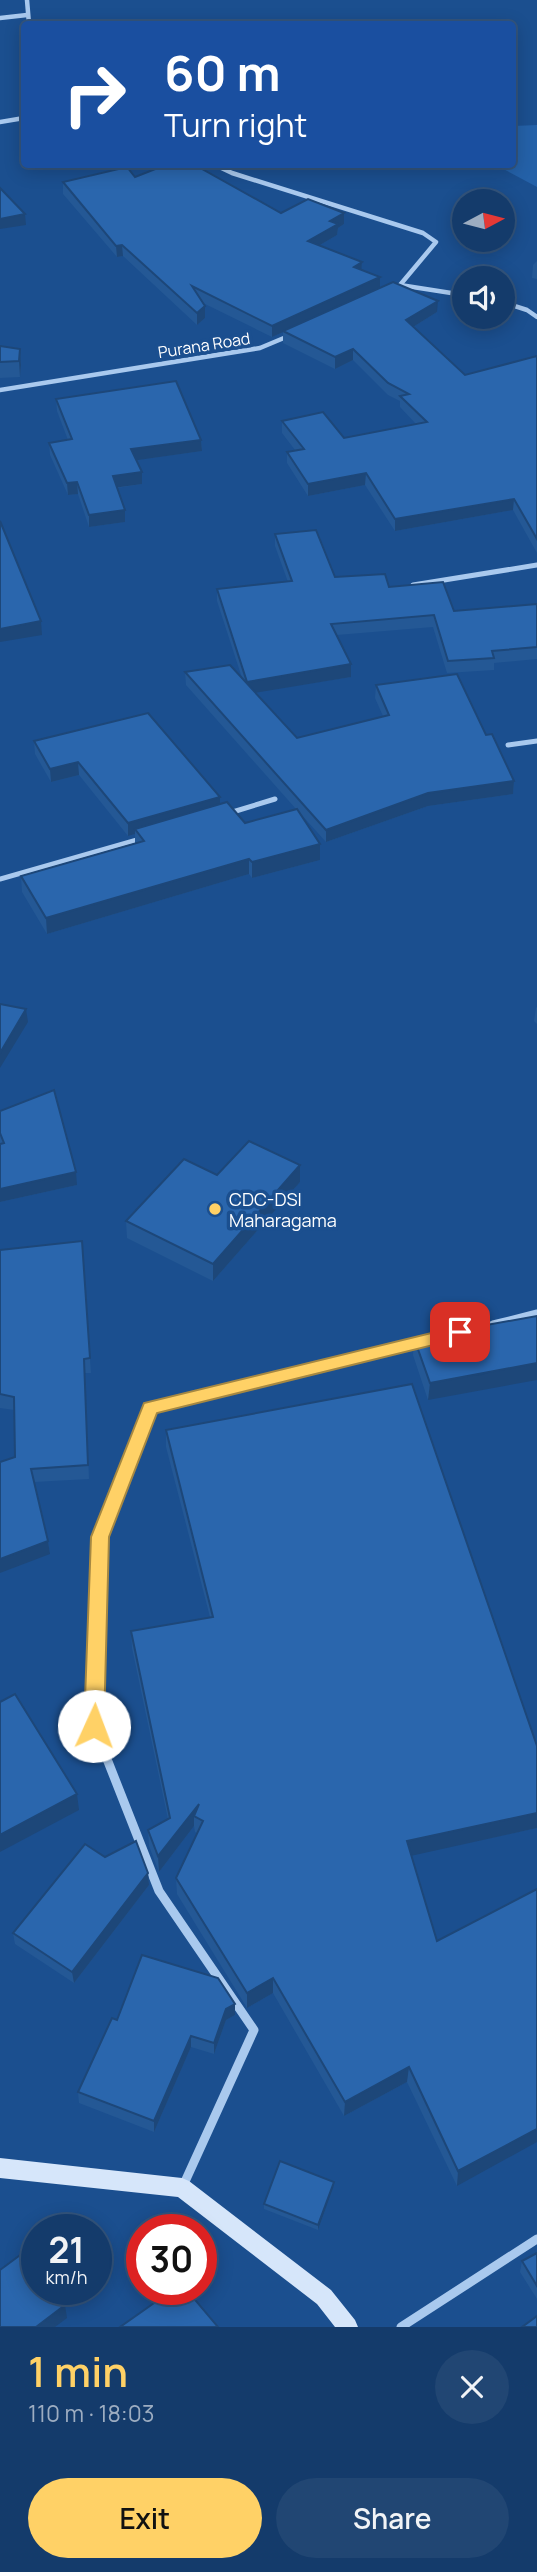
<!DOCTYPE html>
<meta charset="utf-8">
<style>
body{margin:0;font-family:Manrope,sans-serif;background:#214673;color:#f1f3f6;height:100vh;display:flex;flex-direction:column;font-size:26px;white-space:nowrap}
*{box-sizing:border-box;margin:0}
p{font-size:23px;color:#9dadc1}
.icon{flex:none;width:38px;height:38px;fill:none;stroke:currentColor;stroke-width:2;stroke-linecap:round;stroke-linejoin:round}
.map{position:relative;height:2327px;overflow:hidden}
.drawer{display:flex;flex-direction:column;background:#143b6b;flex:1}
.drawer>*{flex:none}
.top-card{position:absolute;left:21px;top:21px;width:495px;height:147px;border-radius:7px;box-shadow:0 4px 18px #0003,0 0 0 2px #33557e;background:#1a4fa0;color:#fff;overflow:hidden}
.needle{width:46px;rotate:83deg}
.tools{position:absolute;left:452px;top:189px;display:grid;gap:14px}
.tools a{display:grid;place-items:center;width:63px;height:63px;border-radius:50%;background:#143b6b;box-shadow:0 4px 18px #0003,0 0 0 2px #33557e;font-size:35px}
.speed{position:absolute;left:21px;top:2214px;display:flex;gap:14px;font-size:35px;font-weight:700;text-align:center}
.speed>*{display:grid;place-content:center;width:91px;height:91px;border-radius:50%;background:#143b6b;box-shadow:0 4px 18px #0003,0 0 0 2px #33557e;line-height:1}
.speed small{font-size:18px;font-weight:400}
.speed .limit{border:10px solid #d22;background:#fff;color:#111}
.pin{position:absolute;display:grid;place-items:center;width:60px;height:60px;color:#fff;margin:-30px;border-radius:14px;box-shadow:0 4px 10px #0006}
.me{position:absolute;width:77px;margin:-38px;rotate:2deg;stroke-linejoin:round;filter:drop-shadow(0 0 5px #0008)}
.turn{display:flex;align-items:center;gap:24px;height:147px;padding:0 28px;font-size:32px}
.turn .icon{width:91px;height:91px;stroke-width:2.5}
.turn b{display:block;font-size:49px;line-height:60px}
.round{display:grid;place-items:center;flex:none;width:74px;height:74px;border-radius:37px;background:#214673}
.overview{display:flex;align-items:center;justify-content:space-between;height:119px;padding:0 28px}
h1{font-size:42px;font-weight:600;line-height:52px;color:#ffd166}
.action{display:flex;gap:14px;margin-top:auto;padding:14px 28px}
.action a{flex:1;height:80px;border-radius:42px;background:#ffd166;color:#111;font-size:28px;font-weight:600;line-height:80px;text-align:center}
.action a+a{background:#214673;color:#f1f3f6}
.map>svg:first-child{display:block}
.green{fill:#2461a8}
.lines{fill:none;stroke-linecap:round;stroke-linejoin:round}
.street-far3{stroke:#a9c9ee;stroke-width:4.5}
.street-far2{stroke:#a9c9ee;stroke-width:5}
.street-far1{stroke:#a9c9ee;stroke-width:7}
.street{stroke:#a9c9ee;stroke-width:9}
.secondary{fill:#d6e6fa;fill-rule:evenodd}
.wall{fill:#245895}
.shaded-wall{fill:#1d4779}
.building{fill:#2a66ad;stroke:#1d4779;stroke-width:2}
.route{fill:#ffd166;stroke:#a68842;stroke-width:2}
.poi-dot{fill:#ffd166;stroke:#1b4f8f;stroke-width:2.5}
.labels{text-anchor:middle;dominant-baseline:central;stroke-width:7;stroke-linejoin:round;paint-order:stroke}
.far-street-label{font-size:16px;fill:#fff;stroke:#1b4f8f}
.poi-label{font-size:18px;fill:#fff;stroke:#1b4f8f;text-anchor:start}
</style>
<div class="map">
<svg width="537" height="2327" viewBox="0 0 537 2327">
<rect width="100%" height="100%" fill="#1b4f8f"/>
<path class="green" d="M 537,125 L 537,187 L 496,165 L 513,164 L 513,126 Z"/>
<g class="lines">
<g class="street-far3">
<path d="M 27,0 L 29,24"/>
<path d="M 0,18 L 27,15"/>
<path d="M 0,122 L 24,118"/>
<path d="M 213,164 L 232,173 L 423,233 L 436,242 L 400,285 L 391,289"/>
<path d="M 400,285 L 464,295"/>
<path d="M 502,302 L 527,310 L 537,317"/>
<path d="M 0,390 L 260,348 L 291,335"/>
</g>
<g class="street-far2">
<path d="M 413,585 L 537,565"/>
<path d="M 508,745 L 537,741"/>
<path d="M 226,814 L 275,799"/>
<path d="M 0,879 L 144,838"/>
</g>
<g class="street-far1">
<path d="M 493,1324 L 537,1313"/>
<path d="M 103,1528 L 151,1408 L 421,1342"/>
</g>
<g class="street">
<path d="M 104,1527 L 100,1537 L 94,1726 L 159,1891 L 254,2030 L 183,2186"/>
<path d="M 401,2327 L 537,2239"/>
</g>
<path class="secondary" d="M 0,2158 L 182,2178 L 189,2181 L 331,2290 L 355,2320 L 358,2327 L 335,2327 L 317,2304 L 178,2197 L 0,2178 Z"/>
</g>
<g class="wall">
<path d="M 135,177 L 281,213 L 344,224 L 338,228 L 337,235 L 320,245 L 362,262 L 361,269 L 380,288 L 437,312 L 413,327 L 465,375 L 537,356 L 537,553 L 513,510 L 395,531 L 365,485 L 308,496 L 287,463 L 287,452 L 295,450 L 282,433 L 282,421 L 344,438 L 416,424 L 400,407 L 400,401 L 388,395 L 353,360 L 335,369 L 283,343 L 283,332 L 272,337 L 203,303 L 205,306 L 205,318 L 197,325 L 123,256 L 117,257 L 63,194 L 63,182 Z"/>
<path d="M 537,261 L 537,279 L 532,278 L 533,265 Z"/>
<path d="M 0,346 L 20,349 L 21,365 L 20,377 L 0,378 Z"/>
<path d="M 56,399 L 201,440 L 202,451 L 136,460 L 142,484 L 117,488 L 125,510 L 125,522 L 89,527 L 78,494 L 68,495 L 50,455 L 49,443 L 68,440 L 57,411 Z"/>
<path d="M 275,534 L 335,577 L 389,587 L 454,611 L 537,604 L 537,659 L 494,663 L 494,670 L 447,673 L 433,627 L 337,635 L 351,677 L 256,692 L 297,738 L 383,716 L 375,698 L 376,685 L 486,735 L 514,781 L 513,794 L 428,806 L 326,842 L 299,812 L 320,844 L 320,860 L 252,878 L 249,874 L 47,934 L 22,892 L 21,876 L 135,843 L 135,834 L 128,836 L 79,775 L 51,782 L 35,754 L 34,741 L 220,805 L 245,823 L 296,809 L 186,685 L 185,672 L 242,678 L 217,601 L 217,589 L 288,582 L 275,546 Z"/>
<path d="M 537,1007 L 537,1024 L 534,1021 L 536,1008 Z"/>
<path d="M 0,1111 L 77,1185 L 0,1202 Z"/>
<path d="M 300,1182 L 213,1281 L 127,1238 L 126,1221 Z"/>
<path d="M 82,1241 L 91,1373 L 85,1373 L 89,1479 L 34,1482 L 48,1541 L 50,1554 L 15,1457 L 14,1410 L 0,1408 L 0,1250 Z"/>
<path d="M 537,1316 L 428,1400 L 413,1355 L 414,1338 Z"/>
<path d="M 166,1430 L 537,1746 L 537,1828 L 411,1855 L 437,1941 L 537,1889 L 457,2186 L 407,2082 L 344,2116 L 273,1993 L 247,2008 L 177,1894 L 176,1878 L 197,1833 L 195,1832 L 194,1826 L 159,1872 L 149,1846 L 148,1830 L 168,1819 L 132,1648 L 131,1631 L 210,1617 L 166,1447 Z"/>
<path d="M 105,1857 L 148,1873 L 149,1885 L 74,1983 L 15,1944 L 13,1933 Z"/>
<path d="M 235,2015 L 226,2020 L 214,2054 L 191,2047 L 154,2132 L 79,2103 L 78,2092 L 117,2020 Z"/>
<path d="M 333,2188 L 318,2230 L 264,2209 L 264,2204 Z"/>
<path d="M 537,2253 L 537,2299 L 520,2272 L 522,2261 Z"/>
</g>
<g class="shaded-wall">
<path d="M 344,213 L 344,224 L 338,228 L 337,235 L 308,252 L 308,241 L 330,221 Z"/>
<path d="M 25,214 L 26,225 L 0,229 L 0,219 Z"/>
<path d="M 122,245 L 123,256 L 117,257 L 116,246 Z"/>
<path d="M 362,262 L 361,274 L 354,267 Z"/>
<path d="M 380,277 L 380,289 L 272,337 L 272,326 Z"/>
<path d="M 438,301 L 437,312 L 405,332 L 406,320 Z"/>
<path d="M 205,306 L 205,318 L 197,325 L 197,313 Z"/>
<path d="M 20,349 L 21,365 L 20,377 L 19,361 Z"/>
<path d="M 353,349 L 353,360 L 335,369 L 335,357 Z"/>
<path d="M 201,440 L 202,451 L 131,461 L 131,449 Z"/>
<path d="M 142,472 L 142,484 L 113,488 L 113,476 Z"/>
<path d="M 366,473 L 365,485 L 308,496 L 308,484 Z"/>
<path d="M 77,482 L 78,494 L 68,495 L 67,483 Z"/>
<path d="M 514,499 L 513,510 L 395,531 L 395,519 Z"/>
<path d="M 125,510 L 125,522 L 89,527 L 89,515 Z"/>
<path d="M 41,621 L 42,635 L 0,642 L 0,629 Z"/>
<path d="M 351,664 L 351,677 L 248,694 L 247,682 Z"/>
<path d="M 78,762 L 79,775 L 51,782 L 50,769 Z"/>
<path d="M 514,781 L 513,794 L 428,806 L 326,842 L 326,830 L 428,793 Z"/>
<path d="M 220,797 L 220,809 L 135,829 L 135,834 L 128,836 L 128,823 Z"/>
<path d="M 320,844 L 320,860 L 252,878 L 252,862 Z"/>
<path d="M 249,859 L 249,874 L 47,934 L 46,918 Z"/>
<path d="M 26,1009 L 28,1022 L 0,1068 L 0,1053 Z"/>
<path d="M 300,1165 L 300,1182 L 213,1281 L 213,1264 Z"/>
<path d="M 76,1172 L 77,1185 L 0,1202 L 0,1189 Z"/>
<path d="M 537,1363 L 537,1380 L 428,1400 L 430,1383 Z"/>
<path d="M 48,1541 L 50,1554 L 0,1573 L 0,1559 Z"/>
<path d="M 77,1794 L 79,1810 L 0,1852 L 0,1835 Z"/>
<path d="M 199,1804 L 194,1816 L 194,1826 L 159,1872 L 158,1856 Z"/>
<path d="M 537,1813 L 537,1828 L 406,1857 L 407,1841 Z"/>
<path d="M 148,1873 L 149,1885 L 74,1983 L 72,1972 Z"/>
<path d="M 273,1978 L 273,1993 L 247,2008 L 247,1993 Z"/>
<path d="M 235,2004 L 235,2015 L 226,2020 L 214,2054 L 214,2043 L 226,2009 Z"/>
<path d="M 191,2036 L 191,2047 L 154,2132 L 154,2121 Z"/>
<path d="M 409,2067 L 407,2082 L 344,2116 L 345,2102 Z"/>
<path d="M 537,2129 L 537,2142 L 457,2186 L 458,2171 Z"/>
<path d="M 334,2182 L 333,2188 L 318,2230 L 318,2225 Z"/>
<path d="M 65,2305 L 67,2318 L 55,2327 L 36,2327 Z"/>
</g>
<g class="building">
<path d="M 168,164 L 193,164 L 281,213 L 308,199 L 344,213 L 330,221 L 338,224 L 308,241 L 362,262 L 354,267 L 380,277 L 272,326 L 192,286 L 205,306 L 197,313 L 122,245 L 116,246 L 63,182 L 127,167 L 135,177 Z"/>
<path d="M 0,188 L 25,214 L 0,219 Z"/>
<path d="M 393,282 L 438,301 L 406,320 L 465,375 L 537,356 L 537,539 L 514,499 L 395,519 L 366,473 L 308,484 L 287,452 L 304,449 L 282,421 L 323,412 L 344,438 L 427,422 L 400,396 L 409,394 L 388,383 L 353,349 L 335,357 L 283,331 Z"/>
<path d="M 0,346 L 20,349 L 19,361 L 0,362 Z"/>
<path d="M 176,381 L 201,440 L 131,449 L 142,472 L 113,476 L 125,510 L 89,515 L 77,482 L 67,483 L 49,443 L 72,439 L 56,399 Z"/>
<path d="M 0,521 L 41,621 L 0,629 Z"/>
<path d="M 316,530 L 335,577 L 385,574 L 389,587 L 443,582 L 454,611 L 537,604 L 537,647 L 492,651 L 494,658 L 448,661 L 434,615 L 331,624 L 351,664 L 247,682 L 217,589 L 292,581 L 275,534 Z"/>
<path d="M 230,665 L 297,738 L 389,715 L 376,685 L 457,674 L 486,735 L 492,734 L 514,781 L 428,793 L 326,830 L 185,672 Z"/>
<path d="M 148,713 L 220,797 L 128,823 L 78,762 L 50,769 L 34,741 Z"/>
<path d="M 227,802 L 245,823 L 297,809 L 320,844 L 252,862 L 249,859 L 46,918 L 21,876 L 144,841 L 135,829 Z"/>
<path d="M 0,1004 L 26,1009 L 0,1053 Z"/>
<path d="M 54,1090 L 76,1172 L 0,1189 L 0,1144 L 4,1143 L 0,1133 L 0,1111 Z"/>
<path d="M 249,1141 L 300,1165 L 213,1264 L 126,1221 L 184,1159 L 217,1175 Z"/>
<path d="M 82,1241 L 90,1358 L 84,1359 L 88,1465 L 31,1469 L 48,1541 L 0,1559 L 0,1462 L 15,1457 L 14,1397 L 0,1394 L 0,1250 Z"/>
<path d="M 537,1316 L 537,1363 L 430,1383 L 414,1338 Z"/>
<path d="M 412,1384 L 537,1746 L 537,1813 L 407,1841 L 437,1941 L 537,1889 L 537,2129 L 458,2171 L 409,2067 L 345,2102 L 273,1978 L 247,1993 L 176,1878 L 203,1821 L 194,1816 L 199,1804 L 158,1856 L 148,1830 L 170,1818 L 131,1631 L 213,1617 L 166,1430 Z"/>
<path d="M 15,1694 L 77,1794 L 0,1835 L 0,1702 Z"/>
<path d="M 136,1841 L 148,1873 L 72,1972 L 13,1933 L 85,1844 L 105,1857 Z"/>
<path d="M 142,1955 L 218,1978 L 235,2004 L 226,2009 L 214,2043 L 191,2036 L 154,2121 L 78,2092 L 112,2018 L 117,2020 Z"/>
<path d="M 280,2161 L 334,2182 L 318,2225 L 264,2204 Z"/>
<path d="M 27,2250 L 37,2265 L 37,2289 L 54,2289 L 65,2305 L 36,2327 L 0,2327 L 0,2270 Z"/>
<path d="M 537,2253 L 537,2286 L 522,2261 Z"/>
<path d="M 174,2289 L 186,2289 L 218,2327 L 120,2327 Z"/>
<path d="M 537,2316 L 537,2327 L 522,2327 Z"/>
</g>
<path class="route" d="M 460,1326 L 466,1328 L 468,1332 L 466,1337 L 157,1413 L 109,1537 L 104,1726 L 101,1731 L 94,1734 L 87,1731 L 84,1726 L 91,1537 L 144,1403 Z"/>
<circle class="poi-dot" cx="215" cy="1209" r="7"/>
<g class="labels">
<g class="far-street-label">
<text transform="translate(204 345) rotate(-9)">Purana Road</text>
</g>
<g class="poi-label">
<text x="229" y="1199">CDC-DSI<tspan x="229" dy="21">Maharagama</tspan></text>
</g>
</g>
</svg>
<div class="tools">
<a><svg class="needle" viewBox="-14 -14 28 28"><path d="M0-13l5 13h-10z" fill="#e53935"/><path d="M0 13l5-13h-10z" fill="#9dadc1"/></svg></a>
<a><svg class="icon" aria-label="sound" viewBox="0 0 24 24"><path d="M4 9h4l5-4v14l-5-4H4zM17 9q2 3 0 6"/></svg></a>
</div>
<div class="speed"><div>21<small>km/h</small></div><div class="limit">30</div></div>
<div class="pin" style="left:460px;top:1332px;background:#d93025"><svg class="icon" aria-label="arrive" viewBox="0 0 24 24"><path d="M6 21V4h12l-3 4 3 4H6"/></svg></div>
<svg class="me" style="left:94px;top:1726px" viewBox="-20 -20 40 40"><circle r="19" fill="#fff"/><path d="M0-13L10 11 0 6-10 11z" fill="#ffd166"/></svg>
<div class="top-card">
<div class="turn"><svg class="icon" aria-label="right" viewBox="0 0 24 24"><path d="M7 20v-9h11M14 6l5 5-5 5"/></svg><div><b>60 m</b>Turn right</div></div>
</div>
</div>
<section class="drawer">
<div class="overview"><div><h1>1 min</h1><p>110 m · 18:03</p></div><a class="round"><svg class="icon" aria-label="close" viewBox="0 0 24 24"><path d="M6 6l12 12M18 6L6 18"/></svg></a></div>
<div class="action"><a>Exit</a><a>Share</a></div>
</section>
